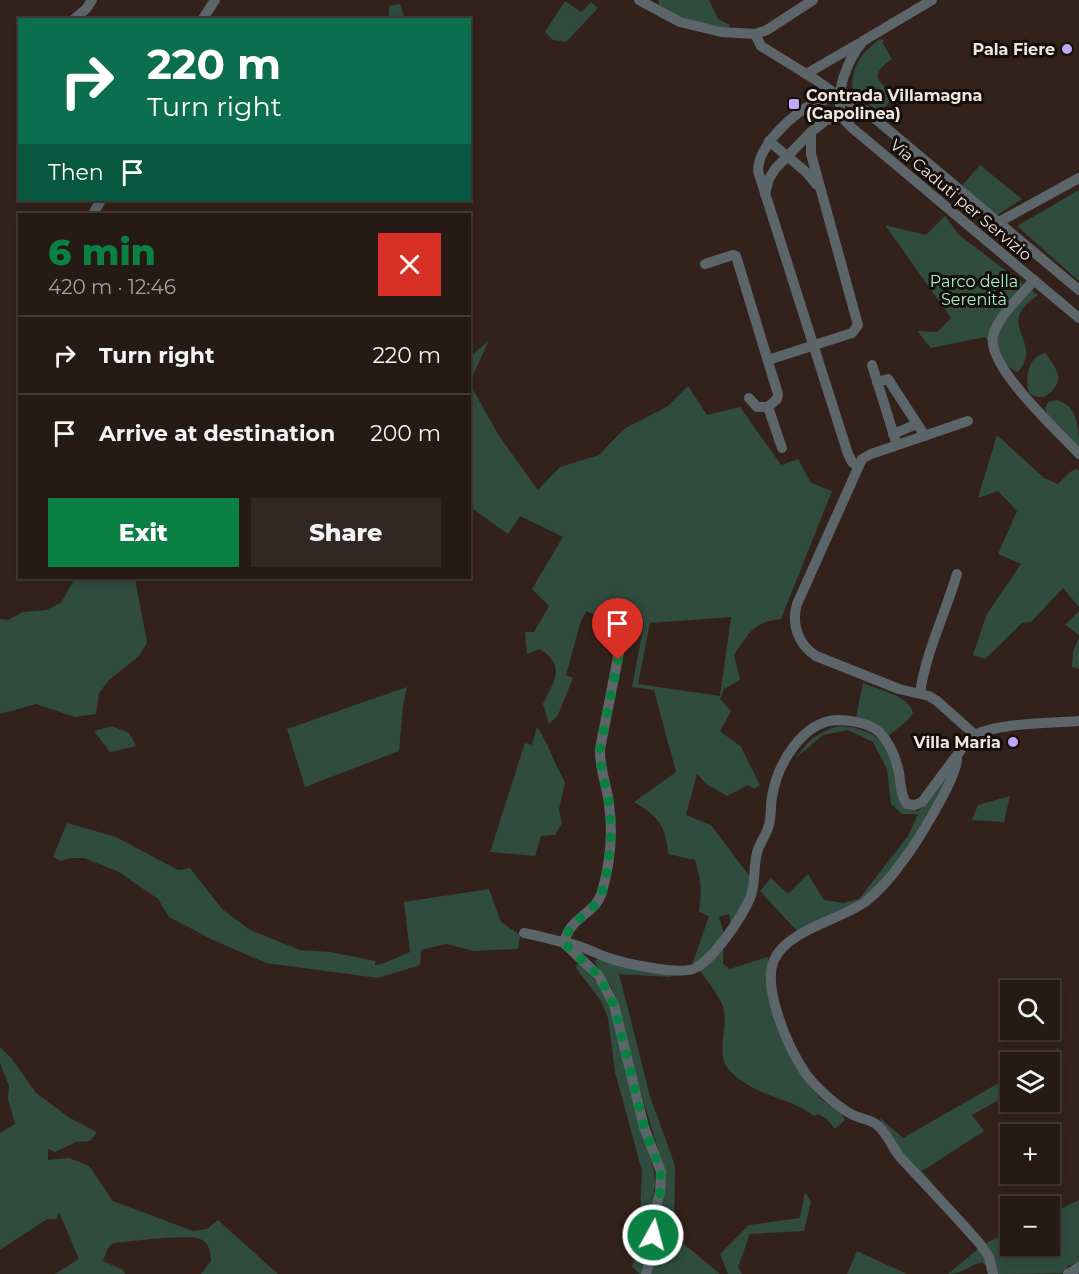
<!DOCTYPE html>
<meta charset="utf-8">
<style>
body{margin:0;font-family:Montserrat,sans-serif;background:#322722;color:#f1f3f6;height:100vh;display:flex;flex-direction:column;font-size:22px;white-space:nowrap}
*{box-sizing:border-box;margin:0}
p{font-size:20px;color:#a4a1a0}
.icon{flex:none;width:33px;height:33px;fill:none;stroke:currentColor;stroke-width:2;stroke-linecap:round;stroke-linejoin:round}
.map{position:relative;flex:1;overflow:hidden}
.sheet{position:absolute;left:18px;top:213px;width:453px;height:366px;display:flex;flex-direction:column;background:#261a14;border-radius:0px;box-shadow:0 3px 9px #0003,0 0 0 2px #423834}
.sheet>*{flex:none}
.hud{position:absolute;left:18px;top:18px;width:453px;height:183px;border-radius:0px;box-shadow:0 3px 9px #0003,0 0 0 2px #423834;background:#0b6e4f;color:#fff;overflow:hidden}
.buttons{position:absolute;left:1000px;top:980px;display:grid;gap:12px}
.buttons a{display:grid;place-items:center;width:60px;height:60px;border-radius:0px;background:#261a14;box-shadow:0 3px 9px #0003,0 0 0 2px #423834;font-size:30px}
.pin{position:absolute;display:grid;place-items:center;width:51px;height:51px;color:#fff;margin:-62px -26px;border-radius:50% 50% 50% 0;rotate:-45deg;box-shadow:0 0 6px #0007}
.pin .icon{rotate:45deg}
.me{position:absolute;width:66px;margin:-33px;rotate:7deg;stroke-linejoin:round;filter:drop-shadow(0 0 4px #0008)}
.turn{display:flex;align-items:center;gap:21px;height:126px;padding:0 30px;font-size:27px}
.turn .icon{width:78px;height:78px;stroke-width:2.5}
.turn b{display:block;font-size:42px;line-height:51px}
.then{display:flex;align-items:center;height:57px;padding:0 30px;background:#0003;gap:12px;font-size:22px}
.round{display:grid;place-items:center;flex:none;width:63px;height:63px;border-radius:0px;background:#322722}
.summary{display:flex;align-items:center;justify-content:space-between;height:102px;padding:0 30px}
h1{font-size:36px;font-weight:800;line-height:45px;color:#0b8043}
.primary-button{display:flex;gap:12px;margin-top:auto;padding:12px 30px}
.primary-button a{flex:1;height:69px;border-radius:0px;background:#0b8043;color:#fff;font-size:24px;font-weight:800;line-height:69px;text-align:center}
.primary-button a+a{background:#322722;color:#f1f3f6}
ul{padding:0;list-style:none}
li{display:flex;align-items:center;gap:18px;height:78px;padding:0 30px;border-top:2px solid #423834}
li div{flex:1}
li b{display:block;font-size:22px}
li em{font-style:normal}
.map>svg:first-child{display:block}
.green{fill:#304c3f;fill-rule:evenodd}
.lines{fill:none;stroke-linecap:round;stroke-linejoin:round}
.minor{stroke:#5c656a;stroke-width:10}
.route{stroke:#0b8043;stroke-width:10;stroke-dasharray:0 18}
.poi-dot{fill:#bfa8f4;stroke:#150e0b;stroke-width:2}
.labels{text-anchor:middle;dominant-baseline:central;stroke-width:6;stroke-linejoin:round;paint-order:stroke}
.poi-label{font-size:16px;font-weight:bold;fill:#f1e5e0;stroke:#150e0b;text-anchor:end}
.street-label{font-size:16px;fill:#f1e5e0;stroke:#150e0b}
.park-label{font-size:16px;fill:#a4efcb;stroke:#150e0b}
</style>
<div class="map">
<svg width="1079" height="1274" viewBox="0 0 1079 1274">
<rect width="100%" height="100%" fill="#33221b"/>
<g class="green">
<path d="M 658,0 L 709,0 L 718,19 L 730,25 L 727,30 L 677,18 L 660,8 Z"/>
<path d="M 565,1 L 581,12 L 591,2 L 598,8 L 566,42 L 553,40 L 545,32 Z"/>
<path d="M 400,4 L 405,19 L 389,19 L 389,6 Z"/>
<path d="M 880,39 L 884,40 L 882,42 L 892,59 C 870,74 876,81 895,95 L 879,114 L 852,87 C 853,63 862,53 880,39 Z"/>
<path d="M 980,165 L 1022,199 L 996,216 L 961,187 Z"/>
<path d="M 1079,190 L 1079,281 L 1017,226 Z"/>
<path d="M 945,216 L 959,235 L 1038,295 C 992,327 1045,339 1018,372 C 1003,367 996,348 985,337 L 931,348 L 917,331 L 937,332 L 951,318 L 885,225 L 926,235 Z"/>
<path d="M 489,340 L 470,382 L 470,357 Z"/>
<path d="M 1046,353 C 1050,360 1056,367 1058,375 C 1060,383 1051,395 1043,397 C 1038,398 1033,395 1029,393 C 1025,378 1028,355 1046,353 Z"/>
<path d="M 470,384 L 499,436 L 538,490 L 560,467 L 599,455 L 624,429 L 668,406 L 688,386 L 707,415 L 740,407 L 781,465 L 798,459 L 811,483 L 832,491 L 781,619 C 753,622 749,633 734,655 L 740,680 L 724,689 L 720,699 L 731,711 L 720,731 L 741,747 L 760,785 L 754,789 L 748,785 L 727,796 L 708,785 L 697,774 L 686,815 L 711,825 L 750,877 L 750,890 L 731,927 L 729,914 L 719,917 L 723,930 L 723,964 L 730,969 L 768,957 L 771,1006 L 804,1080 L 822,1100 L 841,1113 L 845,1120 L 835,1129 L 827,1119 L 818,1114 L 814,1116 C 788,1096 755,1097 730,1071 C 713,1053 731,1025 722,1004 C 715,989 703,975 693,962 L 709,916 L 699,912 C 702,893 701,878 695,860 L 668,854 C 667,827 657,815 634,802 L 676,772 L 654,690 L 632,687 L 644,623 L 630,610 L 613,621 L 586,611 L 580,624 L 566,675 L 573,678 L 558,715 L 549,724 L 543,704 C 554,680 567,667 540,649 L 527,654 L 525,632 L 534,632 L 549,606 L 532,589 L 563,537 L 520,516 L 508,534 L 470,507 L 471,462 L 470,461 ZM 731,617 L 720,696 L 638,684 L 650,623 Z"/>
<path d="M 1056,400 C 1079,405 1079,431 1079,451 L 1049,417 L 1045,409 L 1048,402 Z"/>
<path d="M 997,435 L 1044,478 L 1058,484 L 1070,472 L 1077,469 L 1079,471 L 1079,607 L 1063,588 L 1031,622 L 1022,623 L 985,659 L 973,655 L 987,614 L 1021,564 L 998,554 L 1017,511 L 998,491 L 978,498 Z"/>
<path d="M 75,578 L 135,578 L 147,643 L 138,657 L 109,680 L 99,693 L 96,714 L 75,717 L 36,704 L 0,714 L 0,619 L 8,620 L 23,612 L 46,610 L 61,603 Z"/>
<path d="M 1079,611 L 1079,635 L 1065,625 Z"/>
<path d="M 1079,637 L 1079,669 L 1072,667 L 1073,652 Z"/>
<path d="M 863,683 C 878,690 909,695 913,713 L 909,719 L 888,736 C 878,725 871,720 856,717 Z"/>
<path d="M 407,687 L 403,706 L 399,751 L 305,787 L 287,729 Z"/>
<path d="M 112,726 L 129,733 L 136,746 L 110,752 L 94,731 Z"/>
<path d="M 839,726 C 894,729 895,766 911,809 L 918,811 L 924,806 L 949,773 L 944,786 L 897,864 L 860,903 L 797,931 L 760,891 L 771,878 L 788,894 L 808,874 L 824,900 L 843,903 L 859,899 L 908,836 L 918,814 L 902,814 L 891,804 L 887,769 L 873,742 L 848,730 L 823,735 L 796,758 C 809,739 817,733 839,726 Z"/>
<path d="M 537,727 C 549,744 554,764 565,782 L 559,809 L 562,823 L 555,835 L 541,836 L 535,856 L 490,852 L 525,743 L 532,745 Z"/>
<path d="M 1010,796 L 1004,822 L 972,820 L 978,805 Z"/>
<path d="M 67,823 L 116,837 L 178,870 L 190,868 L 222,909 L 250,930 L 300,950 L 331,952 L 375,961 L 375,965 L 382,964 L 410,952 L 404,902 L 489,889 L 501,922 L 520,935 L 518,949 L 474,951 L 446,944 L 421,950 L 420,965 L 378,978 L 266,963 L 213,940 L 169,917 L 158,899 L 119,872 L 84,858 L 71,858 L 61,861 L 53,857 Z"/>
<path d="M 600,958 L 671,973 L 671,977 L 619,974 L 650,1096 L 675,1166 L 674,1236 L 720,1274 L 651,1274 L 661,1159 L 640,1090 L 612,988 L 594,961 Z"/>
<path d="M 577,964 L 581,964 L 603,990 L 613,1018 L 654,1172 L 655,1185 L 648,1223 L 649,1245 L 643,1274 L 640,1274 L 632,1267 L 639,1236 L 642,1171 L 615,1072 L 608,1018 L 601,1001 L 576,968 Z"/>
<path d="M 0,1047 L 12,1059 L 36,1093 L 70,1118 L 97,1132 L 90,1141 L 76,1142 L 55,1152 L 48,1149 L 48,1160 L 69,1158 L 89,1166 L 113,1201 L 193,1231 L 207,1229 L 218,1220 L 278,1274 L 201,1274 L 211,1261 C 210,1254 210,1244 202,1240 C 190,1233 130,1242 113,1243 L 108,1248 L 103,1261 L 123,1270 L 125,1274 L 55,1274 L 79,1259 L 59,1212 L 56,1219 L 47,1219 L 0,1250 L 0,1133 L 15,1124 L 8,1099 L 9,1086 L 0,1063 Z"/>
<path d="M 1059,1048 L 1054,1092 L 1050,1091 L 1050,1062 L 1035,1062 Z"/>
<path d="M 1011,1076 L 1011,1093 L 972,1115 L 984,1131 L 922,1171 L 951,1206 L 913,1167 L 882,1125 L 880,1118 L 903,1138 Z"/>
<path d="M 805,1192 L 811,1202 L 804,1231 L 750,1234 L 738,1267 L 742,1274 L 728,1274 L 720,1254 L 749,1225 L 800,1218 Z"/>
<path d="M 1079,1200 L 1079,1262 L 1067,1266 L 1067,1273 L 997,1274 L 995,1265 L 985,1265 L 982,1262 C 969,1265 963,1274 948,1274 L 984,1244 L 1011,1231 L 1011,1245 L 1050,1245 L 1050,1214 Z"/>
<path d="M 857,1251 L 907,1274 L 847,1274 Z"/>
</g>
<g class="lines">
<g class="minor">
<path d="M 639,0 L 680,22 L 721,32 L 755,34 L 767,30 L 813,0"/>
<path d="M 932,0 L 863,41 C 848,59 834,92 842,116 C 844,120 848,124 851,127 L 1079,318"/>
<path d="M 73,20 L 86,9 L 92,0"/>
<path d="M 202,20 L 215,0"/>
<path d="M 755,34 L 761,46 L 816,80 L 840,97 L 866,111 L 1079,290"/>
<path d="M 806,74 L 858,44"/>
<path d="M 840,97 C 833,99 824,99 817,102 C 794,112 758,145 758,171 L 848,454 L 852,462 L 858,466"/>
<path d="M 769,141 L 806,172 L 817,185"/>
<path d="M 765,194 L 769,179 L 775,169 L 811,132 L 826,120 L 842,117"/>
<path d="M 93,214 L 101,200"/>
<path d="M 999,222 L 1079,178"/>
<path d="M 705,264 L 733,255 L 736,256 L 778,394 L 777,399 L 768,407 L 757,407 L 749,398"/>
<path d="M 1034,280 C 1021,296 998,316 993,336 C 986,366 1059,432 1079,454"/>
<path d="M 768,360 L 852,333 L 858,325 L 811,154 L 811,132"/>
<path d="M 872,365 L 897,445"/>
<path d="M 877,382 L 888,379 L 925,436"/>
<path d="M 768,407 L 782,448"/>
<path d="M 968,421 L 871,454 L 862,459 L 797,604 C 791,625 798,644 816,656 L 899,689 L 929,696 L 937,701 L 974,734"/>
<path d="M 893,434 L 917,424"/>
<path d="M 920,693 C 926,652 945,614 957,574"/>
<path d="M 957,758 C 958,777 915,845 902,862 C 892,876 878,892 865,902 C 840,920 787,930 774,960 C 762,988 788,1047 804,1071 C 810,1081 820,1090 829,1098 C 835,1103 843,1110 851,1114 C 858,1118 869,1119 876,1124 C 886,1131 892,1147 900,1157 C 927,1186 954,1214 980,1244 L 989,1257 L 993,1274"/>
<path d="M 524,933 C 541,936 556,941 572,944 C 584,947 595,953 606,957 C 622,963 681,976 695,968 C 714,959 742,917 750,898 C 756,884 753,868 757,853 C 759,844 765,837 768,828 C 772,818 770,807 772,797 C 777,765 802,721 838,720 C 851,720 870,723 880,733 C 891,744 896,758 899,773 C 901,784 900,795 907,804 L 915,805 L 922,802 L 969,739 C 984,723 1055,723 1079,721"/>
<path d="M 564,943 L 599,976 L 614,1005 L 644,1127 L 661,1172 L 660,1192 L 653,1218 L 653,1252 L 646,1274"/>
<path d="M 564,943 C 569,917 596,914 602,892 C 610,864 613,833 609,804 C 607,785 599,768 600,749 L 620,647 L 619,623"/>
<path d="M 1068,1274 L 1079,1267"/>
</g>
</g>
<g class="lines">
<path class="route" d="M 618,660 L 600,749 C 599,768 607,785 609,804 C 613,833 610,864 602,892 C 596,914 569,917 564,943 L 599,976 L 614,1005 L 644,1127 L 661,1172 L 660,1192 L 653,1218 L 653,1235"/>
</g>
<g class="poi-dot">
<circle cx="1067" cy="49" r="6"/>
<rect x="788" y="98" width="12" height="12" rx="3"/>
<circle cx="1013" cy="742" r="6"/>
</g>
<g class="labels">
<g class="poi-label">
<text x="1055" y="49">Pala Fiere</text>
<text x="806" y="95" text-anchor="start">Contrada Villamagna<tspan x="806" dy="18">(Capolinea)</tspan></text>
<text x="1001" y="742">Villa Maria</text>
</g>
<g class="street-label">
<text transform="translate(961 200) rotate(40)">Via Caduti per Servizio</text>
</g>
<g class="park-label">
<text x="974" y="281">Parco della<tspan x="974" dy="18">Serenità</tspan></text>
</g>
</g>
</svg>
<div class="buttons">
<a><svg class="icon" aria-label="search" viewBox="0 0 24 24"><circle cx="10" cy="10" r="6"/><path d="M15 15l6 6"/></svg></a>
<a><svg class="icon" aria-label="layers" viewBox="0 0 24 24"><path d="M12 4l9 5-9 5-9-5zM3 14l9 5 9-5"/></svg></a>
<a>+</a>
<a>−</a>
</div>
<div class="pin" style="left:618px;top:660px;background:#d93025"><svg class="icon" aria-label="arrive" viewBox="0 0 24 24"><path d="M6 21V4h12l-3 4 3 4H6"/></svg></div>
<svg class="me" style="left:653px;top:1235px" viewBox="-20 -20 40 40"><circle r="17" fill="#0b8043" stroke="#fff" stroke-width="3"/><path d="M0-11L8 9 0 5-8 9z" fill="#fff"/></svg>
<div class="hud">
<div class="turn"><svg class="icon" aria-label="right" viewBox="0 0 24 24"><path d="M7 20v-9h11M14 6l5 5-5 5"/></svg><div><b>220 m</b>Turn right</div></div>
<div class="then">Then<svg class="icon" aria-label="arrive" viewBox="0 0 24 24"><path d="M6 21V4h12l-3 4 3 4H6"/></svg></div>
</div>
<section class="sheet">
<div class="summary"><div><h1>6 min</h1><p>420 m · 12:46</p></div><a class="round" style="background:#d93025;color:#fff"><svg class="icon" aria-label="close" viewBox="0 0 24 24"><path d="M6 6l12 12M18 6L6 18"/></svg></a></div>
<ul>
<li><svg class="icon" aria-label="right" viewBox="0 0 24 24"><path d="M7 20v-9h11M14 6l5 5-5 5"/></svg><div><b>Turn right</b></div><em>220 m</em></li>
<li><svg class="icon" aria-label="arrive" viewBox="0 0 24 24"><path d="M6 21V4h12l-3 4 3 4H6"/></svg><div><b>Arrive at destination</b></div><em>200 m</em></li>
</ul>
<div class="primary-button"><a>Exit</a><a>Share</a></div>
</section>
</div>
